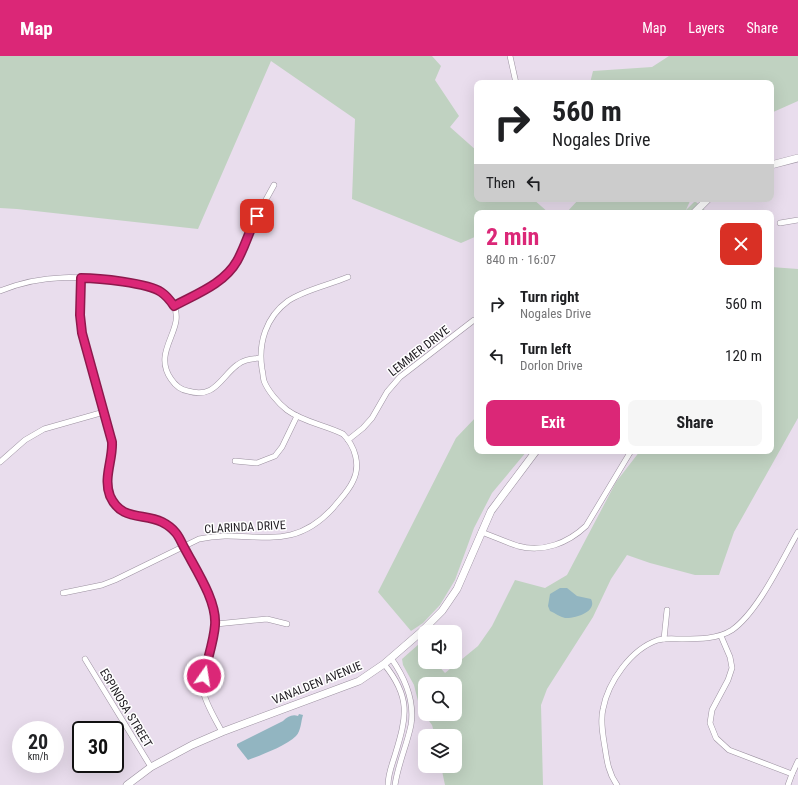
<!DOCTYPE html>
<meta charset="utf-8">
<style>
body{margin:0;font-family:"Roboto Condensed",sans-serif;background:#f6f6f6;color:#202124;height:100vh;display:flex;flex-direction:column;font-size:15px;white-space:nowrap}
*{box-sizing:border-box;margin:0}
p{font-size:13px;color:#757577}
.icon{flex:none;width:22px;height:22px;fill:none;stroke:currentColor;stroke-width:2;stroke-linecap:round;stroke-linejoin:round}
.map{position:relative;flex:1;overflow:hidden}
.side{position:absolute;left:474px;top:154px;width:300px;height:244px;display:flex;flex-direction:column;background:#fff;border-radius:8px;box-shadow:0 4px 16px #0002}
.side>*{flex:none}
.banner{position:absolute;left:474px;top:24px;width:300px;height:122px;border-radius:8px;box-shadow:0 4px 16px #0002;background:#fff;color:#202124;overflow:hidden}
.controls{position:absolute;left:418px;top:569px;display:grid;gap:8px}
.controls a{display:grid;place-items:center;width:44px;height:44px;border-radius:8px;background:#fff;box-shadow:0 4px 16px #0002;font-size:20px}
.speed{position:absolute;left:12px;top:665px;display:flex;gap:8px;font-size:20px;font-weight:700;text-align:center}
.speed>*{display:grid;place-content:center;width:52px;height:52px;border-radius:50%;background:#fff;box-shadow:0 4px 16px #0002;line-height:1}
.speed small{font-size:10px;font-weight:400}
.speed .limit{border:2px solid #111;border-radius:6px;background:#fff;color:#111}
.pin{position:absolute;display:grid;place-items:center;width:34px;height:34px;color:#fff;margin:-17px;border-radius:8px;box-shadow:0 2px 6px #0006}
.me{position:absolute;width:44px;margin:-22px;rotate:13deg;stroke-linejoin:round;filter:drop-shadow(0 0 3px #0008)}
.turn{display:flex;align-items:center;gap:14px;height:84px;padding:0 12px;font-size:18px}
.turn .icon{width:52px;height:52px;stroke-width:2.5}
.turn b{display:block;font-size:28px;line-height:34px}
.then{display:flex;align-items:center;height:38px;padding:0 12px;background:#0003;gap:8px;font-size:15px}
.round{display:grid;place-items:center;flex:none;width:42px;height:42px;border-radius:8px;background:#f6f6f6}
.overview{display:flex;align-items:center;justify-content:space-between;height:68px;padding:0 12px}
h1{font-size:24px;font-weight:700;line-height:30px;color:#db2777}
.primary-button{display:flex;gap:8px;margin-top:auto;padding:8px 12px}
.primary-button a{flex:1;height:46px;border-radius:8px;background:#db2777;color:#fff;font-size:16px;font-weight:700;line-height:46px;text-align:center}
.primary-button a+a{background:#f6f6f6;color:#202124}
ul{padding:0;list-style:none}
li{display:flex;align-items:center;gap:12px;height:52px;padding:0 12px}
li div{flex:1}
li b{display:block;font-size:15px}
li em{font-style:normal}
header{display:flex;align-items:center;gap:24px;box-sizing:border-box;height:56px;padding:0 20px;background:#db2777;color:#fff}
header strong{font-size:19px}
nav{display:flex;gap:22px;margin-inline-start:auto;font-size:14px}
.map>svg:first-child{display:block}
.green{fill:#c0d2c1;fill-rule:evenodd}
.water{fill:#92b5c1}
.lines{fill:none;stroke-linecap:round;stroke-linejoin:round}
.street-casing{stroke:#9c91a0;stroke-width:6}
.secondary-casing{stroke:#9c91a0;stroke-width:8}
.street{stroke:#fff;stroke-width:5}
.secondary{stroke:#fff;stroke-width:7}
.route-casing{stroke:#8e194d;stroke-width:10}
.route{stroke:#db2777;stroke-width:7}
.labels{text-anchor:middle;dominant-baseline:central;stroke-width:3;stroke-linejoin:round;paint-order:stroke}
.street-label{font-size:12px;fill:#1f1b21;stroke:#fff}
</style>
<header>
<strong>Map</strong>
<nav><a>Map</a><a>Layers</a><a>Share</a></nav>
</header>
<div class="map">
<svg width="798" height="729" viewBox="0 0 798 729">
<rect width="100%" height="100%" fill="#e9dded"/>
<g class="green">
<path d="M 0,0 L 432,0 L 441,10 L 435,24 L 459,60 L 450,71 L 477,95 L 477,143 L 533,143 L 549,157 L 477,157 L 477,180 L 461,187 L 352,143 L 355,63 L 271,5 L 198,173 L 17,153 L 0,152 Z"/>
<path d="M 669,0 L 798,0 L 798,45 L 771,57 L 771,27 L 590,27 L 593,15 L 652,11 Z"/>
<path d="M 579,143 L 688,143 L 690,145 L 686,154 L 695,145 L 708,157 L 566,157 Z"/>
<path d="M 771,211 L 798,213 L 798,362 L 734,476 L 719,519 L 695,519 L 650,507 L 627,499 L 611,523 L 593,561 L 547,633 L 541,649 L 543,729 L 445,729 L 441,710 L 455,710 L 455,680 L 435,680 L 432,669 L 420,653 L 414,629 L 403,609 L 402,603 L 419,588 L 425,594 L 425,606 L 435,606 L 445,617 L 478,590 L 492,570 L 515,524 L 545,532 L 567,519 L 616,426 L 640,395 L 771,395 ZM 425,628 L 455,628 L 455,658 L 425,658 Z"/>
<path d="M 477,360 L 477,395 L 527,395 L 492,437 L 474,472 L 455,524 L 440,549 L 423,567 L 411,575 L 378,536 L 456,382 Z"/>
</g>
<g class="water">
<path d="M 560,532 L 567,532 L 577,540 L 591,543 C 598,556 574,563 565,562 C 560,561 555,557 550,555 L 548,550 L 550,538 Z"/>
<path d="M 299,658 L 303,659 C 301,665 301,675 296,680 C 286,690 261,699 248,704 L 237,690 L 237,688 L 283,665 C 287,661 292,658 298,660 Z"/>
</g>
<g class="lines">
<g class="street-casing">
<g id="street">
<path d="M 510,0 L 516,27"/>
<path d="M 780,167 L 798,164"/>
<path d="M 81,221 L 80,259 L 82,277 L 112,385 C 113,400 105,416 108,431 C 109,437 112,442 115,447 C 129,466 153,459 170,470 C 178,476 196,512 201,522 C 208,536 216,553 215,569 C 214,590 201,612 203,634 C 205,647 216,664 222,676"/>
<path d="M 0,235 C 44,217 83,220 128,227 C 145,230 164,232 173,248 C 187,273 151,294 171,323 C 175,329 181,334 188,335 C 215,343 220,322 237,309 C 244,303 252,303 260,302"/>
<path d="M 174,249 L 207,233 L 224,222 L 236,206 L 251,171 L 274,129"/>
<path d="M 348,384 L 363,372 L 372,362 L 387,336 L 400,321 L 474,264 L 477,263"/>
<path d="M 235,405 L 257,407 L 275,400 L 282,391 L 297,360"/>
<path d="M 0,406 L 25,384 L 44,373 L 104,356"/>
<path d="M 481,476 C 493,480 505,486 518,490 C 543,497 568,487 586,470 L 631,395"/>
<path d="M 63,537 L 102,529 L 115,524 L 199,483 C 250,471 288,501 333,452 C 340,443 348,436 353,425 C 361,409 355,390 343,378 C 325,369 303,366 287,354 C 278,347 268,335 264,325 C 263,321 263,317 262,313 C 258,287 266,261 288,245 C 304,234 329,229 348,221"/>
<path d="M 216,568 L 267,563 L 287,568"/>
<path d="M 721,580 L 730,601 L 732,612 L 728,624 L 712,654 L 710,667 L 716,682 L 729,694 L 792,718"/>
<path d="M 664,583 L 667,554"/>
<path d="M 391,602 C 405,622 415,644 411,669 C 407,689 398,708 395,729"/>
<path d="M 85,603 L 151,711"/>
<path d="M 384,608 C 411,641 407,660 395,699 C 392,709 388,718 388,729"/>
<path d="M 617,729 C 609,718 607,706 605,692 C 603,680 600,665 603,653 C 608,626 631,593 658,584 C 666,582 674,583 682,583 C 699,583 718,583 732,574 C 758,556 782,504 798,476"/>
<path d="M 788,729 L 792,718 L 798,705"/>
</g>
</g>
<g class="secondary-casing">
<g id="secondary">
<path d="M 771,109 L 798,102"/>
<path d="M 694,157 L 708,143"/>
<path d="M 127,729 L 151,711 L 192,689 L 222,676 L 359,625 L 384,608 L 421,576 L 442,555 L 457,533 L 491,455 L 536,395"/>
</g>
</g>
<use href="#street" class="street"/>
<use href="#secondary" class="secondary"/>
</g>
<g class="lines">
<g class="route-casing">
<path id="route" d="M 204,620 C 207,604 214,585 215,569 C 217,545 196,514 185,493 C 182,488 180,482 176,477 C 172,472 168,469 162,466 C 143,457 121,465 110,440 C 103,422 113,404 112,386 L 82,277 L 80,259 L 81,222 C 99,222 148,227 161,236 C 167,240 170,244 174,250 C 196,238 224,228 237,205 C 245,191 249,175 257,160"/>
</g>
<use href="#route" class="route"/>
</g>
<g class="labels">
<g class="street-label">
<text transform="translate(419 295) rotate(-38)">LEMMER DRIVE</text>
<text transform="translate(245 471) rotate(-3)">CLARINDA DRIVE</text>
<text transform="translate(317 627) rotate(-22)">VANALDEN AVENUE</text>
<text transform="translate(126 652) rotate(59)">ESPINOSA STREET</text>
</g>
</g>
</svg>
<div class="controls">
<a><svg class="icon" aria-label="sound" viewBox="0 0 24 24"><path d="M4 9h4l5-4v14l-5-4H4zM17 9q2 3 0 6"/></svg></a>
<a><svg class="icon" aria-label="search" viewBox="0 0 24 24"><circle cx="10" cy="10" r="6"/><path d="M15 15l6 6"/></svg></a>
<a><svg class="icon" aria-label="layers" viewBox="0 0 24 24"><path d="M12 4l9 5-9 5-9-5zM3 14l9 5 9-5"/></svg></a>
</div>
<div class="speed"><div>20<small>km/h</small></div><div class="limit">30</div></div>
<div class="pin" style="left:257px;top:160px;background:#d93025"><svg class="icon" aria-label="arrive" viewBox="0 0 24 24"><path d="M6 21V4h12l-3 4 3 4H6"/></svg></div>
<svg class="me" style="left:204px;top:620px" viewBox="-20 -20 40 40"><circle r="17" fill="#db2777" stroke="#fff" stroke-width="3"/><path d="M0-11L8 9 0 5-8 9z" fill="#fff"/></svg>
<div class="banner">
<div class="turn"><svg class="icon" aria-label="right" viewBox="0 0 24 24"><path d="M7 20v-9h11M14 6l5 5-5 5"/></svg><div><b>560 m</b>Nogales Drive</div></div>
<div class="then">Then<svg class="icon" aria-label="left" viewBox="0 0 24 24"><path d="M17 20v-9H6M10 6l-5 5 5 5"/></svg></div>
</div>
<section class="side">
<div class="overview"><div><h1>2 min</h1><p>840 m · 16:07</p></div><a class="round" style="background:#d93025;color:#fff"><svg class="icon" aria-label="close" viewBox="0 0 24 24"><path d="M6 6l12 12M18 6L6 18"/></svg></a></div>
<ul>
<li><svg class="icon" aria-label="right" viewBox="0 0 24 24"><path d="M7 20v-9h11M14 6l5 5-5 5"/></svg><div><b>Turn right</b><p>Nogales Drive</p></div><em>560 m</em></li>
<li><svg class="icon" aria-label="left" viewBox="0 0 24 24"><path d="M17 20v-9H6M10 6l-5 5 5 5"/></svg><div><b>Turn left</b><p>Dorlon Drive</p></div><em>120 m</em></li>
</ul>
<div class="primary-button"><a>Exit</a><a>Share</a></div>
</section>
</div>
